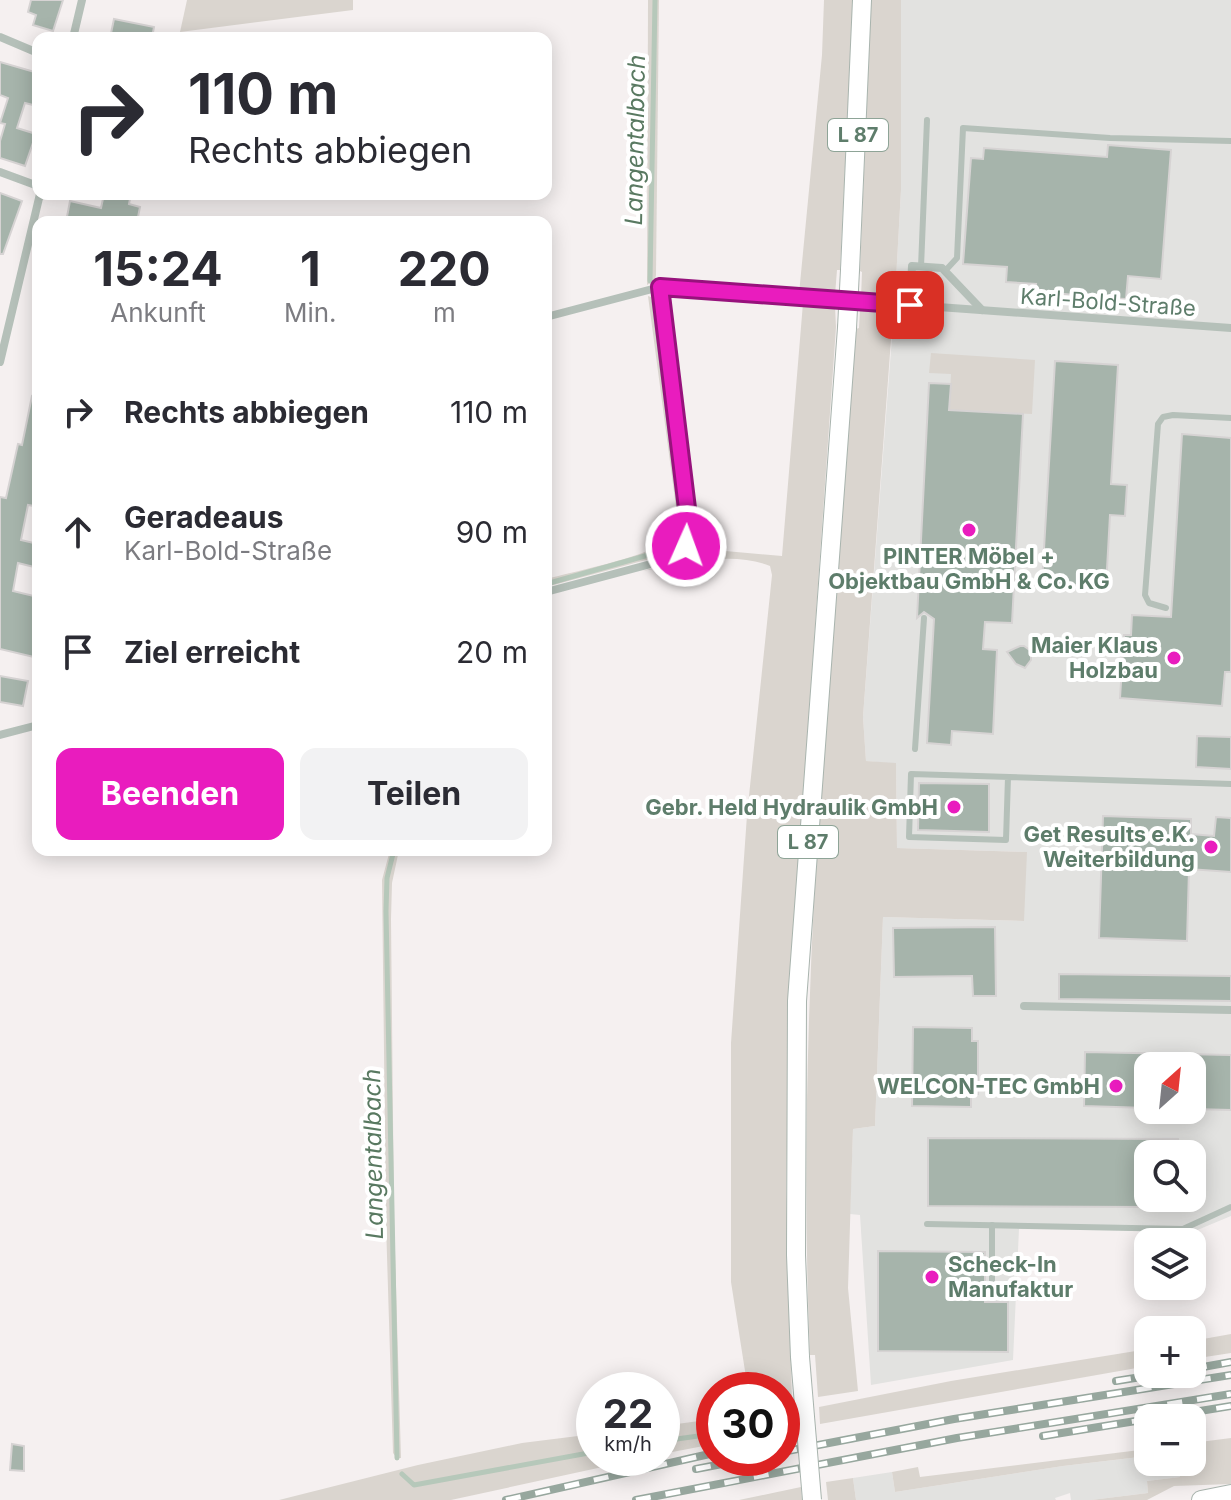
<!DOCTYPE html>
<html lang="de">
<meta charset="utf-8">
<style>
body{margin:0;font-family:Inter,sans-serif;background:#f2f2f3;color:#2b2b33;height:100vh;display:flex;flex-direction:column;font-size:30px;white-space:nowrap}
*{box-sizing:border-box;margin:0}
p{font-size:26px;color:#7c7c81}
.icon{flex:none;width:44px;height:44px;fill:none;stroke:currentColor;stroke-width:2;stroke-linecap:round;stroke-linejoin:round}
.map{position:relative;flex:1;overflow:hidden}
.details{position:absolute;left:32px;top:216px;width:520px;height:640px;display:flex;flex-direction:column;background:#fff;border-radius:16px;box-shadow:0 4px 20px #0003}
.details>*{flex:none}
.banner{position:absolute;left:32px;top:32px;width:520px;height:168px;border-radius:16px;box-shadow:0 4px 20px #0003;background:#fff;color:#2b2b33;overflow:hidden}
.needle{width:52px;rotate:27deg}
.fabs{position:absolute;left:1134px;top:1052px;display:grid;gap:16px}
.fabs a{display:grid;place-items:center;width:72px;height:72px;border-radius:16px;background:#fff;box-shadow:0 4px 20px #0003;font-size:40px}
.speed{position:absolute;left:576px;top:1372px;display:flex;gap:16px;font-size:40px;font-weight:700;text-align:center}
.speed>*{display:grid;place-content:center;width:104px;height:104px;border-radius:50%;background:#fff;box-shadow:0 4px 20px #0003;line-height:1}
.speed small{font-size:20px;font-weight:400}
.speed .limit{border:12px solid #d22;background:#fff;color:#111}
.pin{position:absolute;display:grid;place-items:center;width:68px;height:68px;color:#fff;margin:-34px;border-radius:16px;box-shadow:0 4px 12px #0006}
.me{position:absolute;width:88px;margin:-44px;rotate:2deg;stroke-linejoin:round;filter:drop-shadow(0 0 6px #0008)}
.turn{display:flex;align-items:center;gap:28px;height:168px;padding:0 24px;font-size:36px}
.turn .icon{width:104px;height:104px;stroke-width:2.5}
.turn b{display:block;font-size:56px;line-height:68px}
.eta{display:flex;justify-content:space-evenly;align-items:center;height:136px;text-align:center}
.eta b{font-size:48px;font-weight:700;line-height:56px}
.cta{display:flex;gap:16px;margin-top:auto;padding:16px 24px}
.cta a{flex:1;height:92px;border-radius:16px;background:#e91cbe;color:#fff;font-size:32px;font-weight:700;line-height:92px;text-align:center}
.cta a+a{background:#f2f2f3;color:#2b2b33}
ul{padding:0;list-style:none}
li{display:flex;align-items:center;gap:24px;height:120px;padding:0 24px}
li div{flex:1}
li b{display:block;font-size:30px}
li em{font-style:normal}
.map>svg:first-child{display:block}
.built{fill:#e2e2e0;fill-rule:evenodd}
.green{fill:#dad5cf}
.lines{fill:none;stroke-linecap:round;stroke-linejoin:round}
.stream{stroke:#b6c8ba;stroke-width:5}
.building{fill:#a6b4ab;stroke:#d6d3d3;stroke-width:2}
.primary-casing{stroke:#a9b4ae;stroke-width:20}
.lane{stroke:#b5c0b9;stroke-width:6}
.street{stroke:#b5c0b9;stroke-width:8}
.primary{stroke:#fff;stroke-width:18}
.rail-casing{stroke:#97a79e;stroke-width:8}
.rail{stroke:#fff;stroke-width:5;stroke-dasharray:15;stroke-linecap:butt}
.primary-bridge-casing{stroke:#a9b4ae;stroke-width:20;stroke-linecap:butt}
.primary-bridge{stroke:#fff;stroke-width:18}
.route-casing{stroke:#97127c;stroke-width:20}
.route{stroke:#e91cbe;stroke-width:14}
.poi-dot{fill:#e91cbe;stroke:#fff;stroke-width:3}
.labels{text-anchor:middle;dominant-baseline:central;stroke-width:8;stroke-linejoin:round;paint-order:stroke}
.shield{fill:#fff;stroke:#8ea497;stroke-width:2}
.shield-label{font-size:20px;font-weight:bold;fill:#5e7d6b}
.street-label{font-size:22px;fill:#5e7d6b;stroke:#fff}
.poi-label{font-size:22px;font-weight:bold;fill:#5e7d6b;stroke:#fff;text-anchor:end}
.water-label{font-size:24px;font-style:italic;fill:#597961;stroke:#fff}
</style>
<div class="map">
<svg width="1231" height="1500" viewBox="0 0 1231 1500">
<rect width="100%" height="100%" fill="#f5f0f0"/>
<g class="built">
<path d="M 901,0 L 1231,0 L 1231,1216 L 1195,1231 L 1019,1229 L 1013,1360 L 871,1385 L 860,1215 L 850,1214 L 853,1129 L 875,1126 L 883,917 L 1023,921 L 1026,852 L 897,848 L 896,764 L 866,761 L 863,717 L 895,298 L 901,190 ZM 1148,1066 L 1192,1066 L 1192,1110 L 1148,1110 ZM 1148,1154 L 1192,1154 L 1192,1198 L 1148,1198 Z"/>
<path d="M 1148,1456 L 1148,1462 L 1180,1463 L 1181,1477 L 1147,1481 L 1148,1493 L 1091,1500 L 1071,1500 L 1070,1493 L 1055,1498 L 1056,1500 L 856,1500 L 853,1478 L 892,1472 L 895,1492 L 1063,1466 Z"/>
</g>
<g class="green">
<path d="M 187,0 L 353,0 L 353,10 L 180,32 Z"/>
<path d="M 648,0 L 659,0 L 656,275 L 655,280 L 647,285 Z"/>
<path d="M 824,0 L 853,0 L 840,270 L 837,270 L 835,295 L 799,294 L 822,55 Z"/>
<path d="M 871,0 L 901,0 L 901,190 L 895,298 L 861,298 L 862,272 L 860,271 Z"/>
<path d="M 648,296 L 659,300 L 686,528 L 681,545 L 668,554 L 546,587 L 546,579 C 569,573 659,554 670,538 C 676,529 675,517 676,507 Z"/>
<path d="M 803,303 L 835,306 L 836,327 L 791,970 L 786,1190 L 792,1400 L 782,1401 L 782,1390 L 748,1390 L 731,1282 L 731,1043 L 747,815 L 772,575 L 770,566 C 731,550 682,564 642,571 C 661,566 677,562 692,548 L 782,556 Z"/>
<path d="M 860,309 L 893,313 L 863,717 L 866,761 L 896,763 L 897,848 L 1027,852 L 1024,921 L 883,917 L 875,1126 L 853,1129 L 848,1288 L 858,1391 L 818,1397 L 815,1355 L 810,1355 C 795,1012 829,670 856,329 L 859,328 Z"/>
<path d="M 931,353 L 1035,360 L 1032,414 L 949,410 L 951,374 L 929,373 Z"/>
<path d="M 390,850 L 399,850 L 392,883 L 391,919 L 394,1218 L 401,1458 L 397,1458 L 393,1453 L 386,1223 L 382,880 Z"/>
<path d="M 1231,1334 L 1231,1353 L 1192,1359 L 1192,1341 Z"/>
<path d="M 1148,1349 L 1148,1366 L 820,1424 L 819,1407 L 951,1381 Z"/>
<path d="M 714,1419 L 714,1444 L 662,1454 L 662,1426 Z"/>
<path d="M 594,1434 L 594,1458 L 644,1458 L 451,1500 L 279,1500 L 418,1465 L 522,1443 Z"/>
<path d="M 1231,1438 L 1231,1484 L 1174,1486 L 1147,1500 L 1091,1500 L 1148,1493 L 1147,1481 L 1180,1477 L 1179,1464 L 1167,1464 L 1166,1462 L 1192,1462 L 1192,1443 Z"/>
<path d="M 1148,1449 L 1148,1456 L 1063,1466 L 895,1492 L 892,1472 L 918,1467 L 920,1477 Z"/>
<path d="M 853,1478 L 856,1500 L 828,1500 L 826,1482 Z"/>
<path d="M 801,1487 L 802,1500 L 739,1500 Z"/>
</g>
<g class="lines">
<g class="stream">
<path d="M 650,281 L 655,0"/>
<path d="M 546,584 L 666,550 L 679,541 L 682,530 L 654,302"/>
<path d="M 394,850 L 387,878 L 386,911 L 397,1458"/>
<path d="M 662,1441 L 713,1434"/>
<path d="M 402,1474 L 414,1485 L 594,1452"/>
</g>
</g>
<g class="building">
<path d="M 31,0 L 63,0 L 53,31 L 33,25 L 36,15 L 28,12 Z"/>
<path d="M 114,19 L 154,27 L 152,38 L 110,38 Z"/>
<path d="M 0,62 L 38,73 L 38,87 L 33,105 L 25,103 L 17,128 L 36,134 L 25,166 L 0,158 L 0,141 L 5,124 L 0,123 L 8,98 L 0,95 Z"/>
<path d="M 1108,145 L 1171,150 L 1161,279 L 1128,276 L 1126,299 L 1104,298 L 1035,291 L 1036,284 L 1006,282 L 1007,267 L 963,264 L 971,158 L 983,159 L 984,148 L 1107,157 Z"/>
<path d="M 0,193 L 22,201 L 3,254 L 0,254 Z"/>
<path d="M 104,194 L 131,194 L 129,204 L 140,207 L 137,222 L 66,222 L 70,201 L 101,208 Z"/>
<path d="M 1055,361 L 1118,365 L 1111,484 L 1127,485 L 1125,516 L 1110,515 L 1106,587 L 1042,583 Z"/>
<path d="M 929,383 L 951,384 L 949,410 L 1023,414 L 1012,623 L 985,622 L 983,649 L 997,650 L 993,734 L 952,731 L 951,745 L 927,743 L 934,619 L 924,612 L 917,618 Z"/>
<path d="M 32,396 L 38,397 L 38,486 L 34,506 L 28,505 L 21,540 L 38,544 L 38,568 L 18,563 L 13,591 L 38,597 L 38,658 L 0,649 L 0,497 L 6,498 L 18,444 L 22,445 Z"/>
<path d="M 1182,434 L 1231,438 L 1231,672 L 1225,672 L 1222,706 L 1120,698 L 1124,635 L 1131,635 L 1132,615 L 1171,617 Z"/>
<path d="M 1020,646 L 1024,646 L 1031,651 L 1031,660 L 1025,668 L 1016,664 L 1007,652 Z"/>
<path d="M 0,676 L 28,681 L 23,706 L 0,702 Z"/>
<path d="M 1197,736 L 1231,737 L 1231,769 L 1196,767 Z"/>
<path d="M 919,783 L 989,784 L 989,832 L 918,830 Z"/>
<path d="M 1103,816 L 1191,819 L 1191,834 L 1214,836 L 1216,817 L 1231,818 L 1231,872 L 1189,869 L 1187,941 L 1099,938 Z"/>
<path d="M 995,927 L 996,996 L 973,996 L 972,976 L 894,977 L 893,928 Z"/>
<path d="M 1059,974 L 1231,976 L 1231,1001 L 1059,999 Z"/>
<path d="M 913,1027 L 972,1028 L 972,1041 L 978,1041 L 978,1094 L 971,1094 L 971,1107 L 912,1106 Z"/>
<path d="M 1085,1052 L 1231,1055 L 1231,1110 L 1192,1109 L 1192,1066 L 1148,1066 L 1148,1108 L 1084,1106 Z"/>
<path d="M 928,1138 L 1178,1139 L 1178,1154 L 1148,1154 L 1148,1207 L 928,1206 Z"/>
<path d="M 878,1251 L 985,1252 L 985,1302 L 1008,1302 L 1008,1352 L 878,1351 Z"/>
<path d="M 12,1444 L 24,1446 L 24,1471 L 10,1470 Z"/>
</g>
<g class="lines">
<g class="primary-casing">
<g id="primary">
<path d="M 850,270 L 862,0"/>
<path d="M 800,1357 L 796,1255 L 797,1001 L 847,328"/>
<path d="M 1201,1500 L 1231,1494"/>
</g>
</g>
<g class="lane">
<path d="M 921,267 L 927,120"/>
<path d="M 945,271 L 957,258 L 963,128 L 1110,138 L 1231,141"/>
<path d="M 1166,608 L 1149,603 L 1145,595 L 1158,424 L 1163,417 L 1173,415 L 1231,418"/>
<path d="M 915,749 L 924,618"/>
<path d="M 1008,777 L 1006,840 L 909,837 L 911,774 L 1231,784"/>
<path d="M 927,1224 L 1183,1229 L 1231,1207"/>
<path d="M 992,1281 L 992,1225"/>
</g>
<g class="street">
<path d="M 0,37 L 38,53"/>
<path d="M 73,38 L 82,0"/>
<path d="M 0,172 L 38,186"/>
<path d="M 910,305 L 912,266 L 942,268 L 982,310"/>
<path d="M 546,317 L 660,287 L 1231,328"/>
<path d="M 0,362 L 40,194"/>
<path d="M 546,592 L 662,561 C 678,554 685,549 690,533 L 660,287"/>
<path d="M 0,735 L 38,725"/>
<path d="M 1024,1006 L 1231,1010"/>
</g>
<use href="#primary" class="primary"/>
<g class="rail-casing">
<g id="rail">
<path d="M 1192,1369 L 1231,1362"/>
<path d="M 1116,1381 L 1160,1374"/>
<path d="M 1157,1418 L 1231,1406"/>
<path d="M 1043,1436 L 1148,1419"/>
<path d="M 782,1452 L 954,1419 L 1231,1375"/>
<path d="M 696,1469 L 753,1458"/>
<path d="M 506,1500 L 714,1453"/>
<path d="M 636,1500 L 957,1438 L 1231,1394"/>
</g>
</g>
<use href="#rail" class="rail"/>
<g class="primary-bridge-casing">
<g id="primary-bridge">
<path d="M 847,328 L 850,270"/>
<path d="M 800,1357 L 812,1500"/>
</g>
</g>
<use href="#primary-bridge" class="primary-bridge"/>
</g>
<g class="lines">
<g class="route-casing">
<path id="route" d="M 686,546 L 690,533 L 660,287 L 910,305"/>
</g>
<use href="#route" class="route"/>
</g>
<g class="poi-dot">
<circle cx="969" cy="530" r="8"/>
<circle cx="1174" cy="658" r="8"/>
<circle cx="954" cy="807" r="8"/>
<circle cx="1211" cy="847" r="8"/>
<circle cx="1116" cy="1086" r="8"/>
<circle cx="932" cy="1277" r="8"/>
</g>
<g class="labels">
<g class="shield">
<rect x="828" y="119" width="60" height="32" rx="6"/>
<rect x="778" y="826" width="60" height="32" rx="6"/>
</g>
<g class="shield-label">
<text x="858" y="135">L 87</text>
<text x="808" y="842">L 87</text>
</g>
<g class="street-label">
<text transform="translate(1108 302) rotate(4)">Karl-Bold-Straße</text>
</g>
<g class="poi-label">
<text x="969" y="556" text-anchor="middle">PINTER Möbel +<tspan x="969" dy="25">Objektbau GmbH &amp; Co. KG</tspan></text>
<text x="1158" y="645">Maier Klaus<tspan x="1158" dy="25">Holzbau</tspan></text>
<text x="938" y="807">Gebr. Held Hydraulik GmbH</text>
<text x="1195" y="834">Get Results e.K.<tspan x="1195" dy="25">Weiterbildung</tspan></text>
<text x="1100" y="1086">WELCON-TEC GmbH</text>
<text x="948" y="1264" text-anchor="start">Scheck-In<tspan x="948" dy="25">Manufaktur</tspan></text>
</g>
<g class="water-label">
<text transform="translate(635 140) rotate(-89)">Langentalbach</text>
<text transform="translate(373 1154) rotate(-91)">Langentalbach</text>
</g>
</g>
</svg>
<div class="fabs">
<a><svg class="needle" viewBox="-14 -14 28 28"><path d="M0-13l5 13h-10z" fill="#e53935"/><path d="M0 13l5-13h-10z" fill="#7c7c81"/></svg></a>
<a><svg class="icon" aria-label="search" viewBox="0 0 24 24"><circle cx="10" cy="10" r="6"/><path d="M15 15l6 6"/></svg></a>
<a><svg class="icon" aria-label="layers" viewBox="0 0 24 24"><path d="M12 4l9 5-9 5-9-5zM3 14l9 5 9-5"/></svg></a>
<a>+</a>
<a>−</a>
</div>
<div class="speed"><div>22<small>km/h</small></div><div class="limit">30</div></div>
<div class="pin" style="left:910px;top:305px;background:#d93025"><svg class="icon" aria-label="arrive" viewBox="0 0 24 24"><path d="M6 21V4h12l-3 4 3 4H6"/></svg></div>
<svg class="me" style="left:686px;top:546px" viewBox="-20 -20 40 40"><circle r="17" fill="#e91cbe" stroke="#fff" stroke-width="3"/><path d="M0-11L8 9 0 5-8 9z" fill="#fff"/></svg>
<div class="banner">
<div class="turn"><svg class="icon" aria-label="right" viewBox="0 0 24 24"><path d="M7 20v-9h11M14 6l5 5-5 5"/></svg><div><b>110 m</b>Rechts abbiegen</div></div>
</div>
<section class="details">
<div class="eta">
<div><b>15:24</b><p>Ankunft</p></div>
<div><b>1</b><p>Min.</p></div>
<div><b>220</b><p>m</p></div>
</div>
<ul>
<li><svg class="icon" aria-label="right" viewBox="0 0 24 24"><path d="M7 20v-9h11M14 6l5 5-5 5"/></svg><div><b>Rechts abbiegen</b></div><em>110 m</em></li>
<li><svg class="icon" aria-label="ahead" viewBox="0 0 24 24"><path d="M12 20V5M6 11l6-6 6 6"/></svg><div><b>Geradeaus</b><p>Karl-Bold-Straße</p></div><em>90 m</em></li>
<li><svg class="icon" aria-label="arrive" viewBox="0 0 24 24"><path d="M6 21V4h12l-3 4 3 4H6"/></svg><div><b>Ziel erreicht</b></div><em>20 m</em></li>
</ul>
<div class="cta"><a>Beenden</a><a>Teilen</a></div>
</section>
</div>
